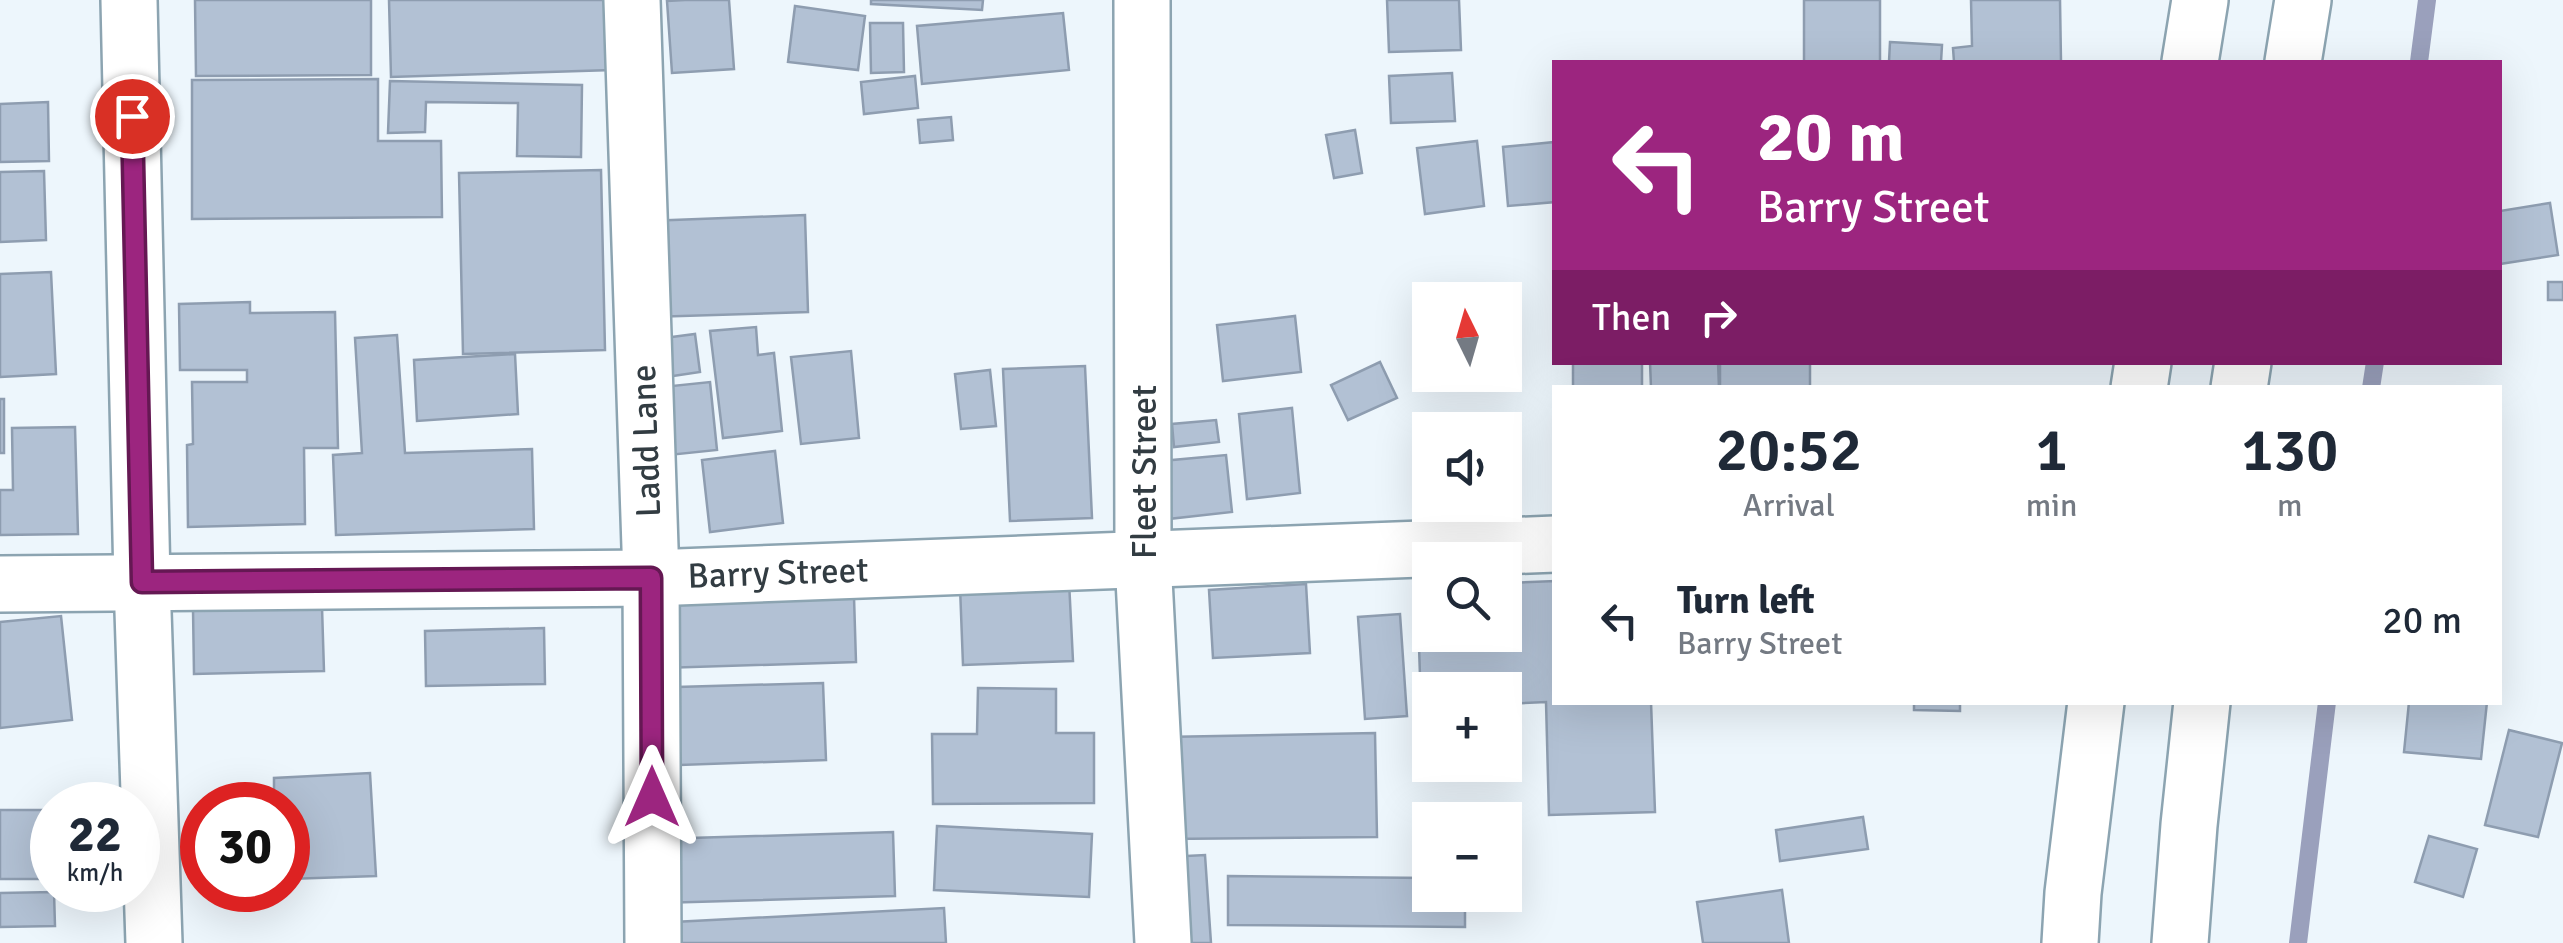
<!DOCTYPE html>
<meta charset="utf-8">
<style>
body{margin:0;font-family:Signika,sans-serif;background:#f2f2f3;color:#1f2937;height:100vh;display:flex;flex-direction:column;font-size:38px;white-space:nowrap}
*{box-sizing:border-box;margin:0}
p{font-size:32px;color:#747a83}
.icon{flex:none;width:55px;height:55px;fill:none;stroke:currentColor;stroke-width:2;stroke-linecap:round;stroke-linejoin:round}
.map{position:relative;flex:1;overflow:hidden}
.sheet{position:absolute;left:1552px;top:385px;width:950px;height:320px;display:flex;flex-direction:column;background:#fff;border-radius:0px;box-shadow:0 10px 40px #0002}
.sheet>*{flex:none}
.guide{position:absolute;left:1552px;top:60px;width:950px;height:305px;border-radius:0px;box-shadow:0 10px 40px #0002;background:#9c257f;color:#fff;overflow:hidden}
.needle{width:65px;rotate:355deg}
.buttons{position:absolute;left:1412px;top:282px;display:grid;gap:20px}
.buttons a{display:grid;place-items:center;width:110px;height:110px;border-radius:0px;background:#fff;box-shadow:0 10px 40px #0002;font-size:50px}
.speed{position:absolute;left:30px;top:782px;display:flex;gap:20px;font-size:50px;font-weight:700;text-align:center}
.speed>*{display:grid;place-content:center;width:130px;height:130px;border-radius:50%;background:#fff;box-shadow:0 10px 40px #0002;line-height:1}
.speed small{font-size:25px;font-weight:400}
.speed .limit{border:15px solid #d22;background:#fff;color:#111}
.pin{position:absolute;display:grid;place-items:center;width:85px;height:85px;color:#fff;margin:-42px;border:5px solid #fff;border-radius:50%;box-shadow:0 2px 10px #0007}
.me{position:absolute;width:110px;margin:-55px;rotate:0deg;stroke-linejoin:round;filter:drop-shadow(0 0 8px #0008)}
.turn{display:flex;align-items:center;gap:35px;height:210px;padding:0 40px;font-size:45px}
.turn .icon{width:130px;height:130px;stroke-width:2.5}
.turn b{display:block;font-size:70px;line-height:85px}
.then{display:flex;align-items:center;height:95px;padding:0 40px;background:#0003;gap:20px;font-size:38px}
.eta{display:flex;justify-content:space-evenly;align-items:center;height:170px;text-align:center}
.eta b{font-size:60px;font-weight:600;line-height:70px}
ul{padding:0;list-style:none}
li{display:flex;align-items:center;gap:30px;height:130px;padding:0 40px}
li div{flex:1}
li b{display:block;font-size:38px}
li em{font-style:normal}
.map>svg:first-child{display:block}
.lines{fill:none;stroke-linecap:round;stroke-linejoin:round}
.stream{stroke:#9aa0bc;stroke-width:18}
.building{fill:#b2c1d4;stroke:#8e9db0;stroke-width:2.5}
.street-casing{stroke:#8ca4b1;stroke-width:60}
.primary-casing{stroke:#8ca4b1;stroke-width:60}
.street{stroke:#fff;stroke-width:55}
.primary{stroke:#fff;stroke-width:55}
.route-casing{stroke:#651853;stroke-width:25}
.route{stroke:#9c257f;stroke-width:18}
.labels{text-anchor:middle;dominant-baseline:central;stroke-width:8;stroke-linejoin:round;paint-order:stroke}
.street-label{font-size:35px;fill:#323c42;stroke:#fff}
</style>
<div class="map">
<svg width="2563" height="943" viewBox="0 0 2563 943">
<rect width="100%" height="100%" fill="#edf6fc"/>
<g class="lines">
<g class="stream">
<path d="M 2419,62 L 2427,0"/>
<path d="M 2371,388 L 2375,362"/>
<path d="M 2298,943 L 2327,702"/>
</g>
</g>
<g class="building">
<path d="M 195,0 L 371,0 L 371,75 L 196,76 Z"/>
<path d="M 389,0 L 610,0 L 612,70 L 391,77 Z"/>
<path d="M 685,0 L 729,0 L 734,69 L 672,73 L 667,1 Z"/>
<path d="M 871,0 L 983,0 L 982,10 L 871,4 Z"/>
<path d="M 1387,0 L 1459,0 L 1461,50 L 1389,52 Z"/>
<rect x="1804" y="0" width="76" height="62"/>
<path d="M 1971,0 L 2060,0 L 2061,62 L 1954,62 L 1953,48 L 1972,46 Z"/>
<path d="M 795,6 L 865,16 L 858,70 L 788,62 Z"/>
<path d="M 1063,13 L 1069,70 L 922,84 L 917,26 Z"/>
<path d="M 870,23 L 903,23 L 904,72 L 871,73 Z"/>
<path d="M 1890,42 L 1942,45 L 1941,62 L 1889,62 Z"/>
<path d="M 1452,73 L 1455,121 L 1391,123 L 1389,76 Z"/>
<path d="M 915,76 L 918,108 L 864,114 L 861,82 Z"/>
<path d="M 378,79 L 378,141 L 441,141 L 442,217 L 192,219 L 192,80 Z"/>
<path d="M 390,81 L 582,85 L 581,157 L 517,156 L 518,103 L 426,102 L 425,132 L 388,133 Z"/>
<path d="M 48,102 L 49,161 L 0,162 L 0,104 Z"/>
<path d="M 951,117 L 953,140 L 920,143 L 918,120 Z"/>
<path d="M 1355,130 L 1362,173 L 1334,178 L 1326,135 Z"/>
<path d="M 1477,141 L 1484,206 L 1425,214 L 1417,148 Z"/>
<path d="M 1555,142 L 1555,202 L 1508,206 L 1503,147 Z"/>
<path d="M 601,170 L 605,350 L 463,354 L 459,173 Z"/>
<path d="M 44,171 L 46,240 L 0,242 L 0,172 Z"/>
<path d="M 2550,203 L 2558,255 L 2500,264 L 2500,211 Z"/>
<path d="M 805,215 L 808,312 L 650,317 L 647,221 Z"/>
<path d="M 51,272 L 56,374 L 0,377 L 0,274 Z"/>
<rect x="2548" y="282" width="15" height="18"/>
<path d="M 250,302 L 250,313 L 335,312 L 338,448 L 304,448 L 305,524 L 188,527 L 187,445 L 193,444 L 192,382 L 247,382 L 247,370 L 180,370 L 179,304 Z"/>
<path d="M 1295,316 L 1301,372 L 1223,381 L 1217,325 Z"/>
<path d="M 756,327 L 758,355 L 774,353 L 782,431 L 723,438 L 710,331 Z"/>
<path d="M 695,334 L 700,372 L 646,380 L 641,341 Z"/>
<path d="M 397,335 L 405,453 L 532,449 L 534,529 L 336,535 L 333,455 L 362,453 L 355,338 Z"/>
<path d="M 851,351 L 859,438 L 801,444 L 791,357 Z"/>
<path d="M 515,354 L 518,414 L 417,421 L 414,360 Z"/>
<path d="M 1380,362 L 1397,398 L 1348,420 L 1331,385 Z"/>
<rect x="1573" y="362" width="69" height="26"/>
<path d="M 1650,362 L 1718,362 L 1719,388 L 1651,388 Z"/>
<rect x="1720" y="362" width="90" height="26"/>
<path d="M 1085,366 L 1092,518 L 1010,521 L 1003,369 Z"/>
<path d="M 990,370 L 996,426 L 961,429 L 955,374 Z"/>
<path d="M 710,382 L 717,450 L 669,455 L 662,387 Z"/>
<rect x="0" y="399" width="4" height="54"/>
<path d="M 1292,408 L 1300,493 L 1247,499 L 1239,414 Z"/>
<path d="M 1216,420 L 1219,442 L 1174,447 L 1172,424 Z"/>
<path d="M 75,427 L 78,534 L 0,535 L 0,490 L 13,490 L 12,428 Z"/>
<path d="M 775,451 L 783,523 L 710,532 L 702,460 Z"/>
<path d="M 1226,455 L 1232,512 L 1168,519 L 1162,461 Z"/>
<path d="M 1069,581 L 1073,661 L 963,665 L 960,587 Z"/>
<path d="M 1555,581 L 1555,702 L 1651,702 L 1655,812 L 1549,815 L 1546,702 L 1505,704 L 1505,690 L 1430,690 L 1430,706 L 1421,706 L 1417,586 L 1430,585 L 1430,635 L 1505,635 L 1505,583 Z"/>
<path d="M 1306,584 L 1310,653 L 1213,658 L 1209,590 Z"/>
<path d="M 854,597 L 856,662 L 662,668 L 660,603 Z"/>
<path d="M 322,607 L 324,671 L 194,674 L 193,609 Z"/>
<path d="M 1400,614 L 1407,716 L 1365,719 L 1358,617 Z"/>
<path d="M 61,616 L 72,720 L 0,728 L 0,622 Z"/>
<path d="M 544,628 L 545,684 L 426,686 L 425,631 Z"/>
<path d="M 823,683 L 826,760 L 680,765 L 677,687 Z"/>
<path d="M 978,688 L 1056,689 L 1056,733 L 1094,733 L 1094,803 L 933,804 L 932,734 L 977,734 Z"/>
<path d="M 1914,702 L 1960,702 L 1960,711 L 1914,710 Z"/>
<path d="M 2409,702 L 2487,702 L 2481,759 L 2404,752 Z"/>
<path d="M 2509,730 L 2562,743 L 2538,837 L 2485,825 Z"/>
<path d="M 1375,733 L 1377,837 L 1166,839 L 1164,737 Z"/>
<path d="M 370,773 L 376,876 L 288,879 L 288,805 L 274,805 L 274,778 Z"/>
<rect x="0" y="810" width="47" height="69"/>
<path d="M 1863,817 L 1868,849 L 1780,861 L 1776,830 Z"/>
<path d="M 937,826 L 1092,834 L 1089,897 L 934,890 Z"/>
<path d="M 893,832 L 895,896 L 659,903 L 657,839 Z"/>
<path d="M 2429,836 L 2477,849 L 2463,897 L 2415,882 Z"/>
<path d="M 1205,855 L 1211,943 L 1173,943 L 1167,857 Z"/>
<path d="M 1228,876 L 1430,878 L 1430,895 L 1465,895 L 1465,927 L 1228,925 Z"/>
<path d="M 1782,890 L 1789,943 L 1703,943 L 1697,902 Z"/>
<path d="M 54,892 L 55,926 L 0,927 L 0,893 Z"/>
<path d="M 944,908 L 946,943 L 656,943 L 655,923 Z"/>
</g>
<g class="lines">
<g class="street-casing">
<g id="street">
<path d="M 129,0 L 142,581 L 154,943"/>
<path d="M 632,0 L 651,578 L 653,943"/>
<path d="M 1142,0 L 1143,560 L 1163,943"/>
<path d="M 0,584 L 651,578 L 1555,544"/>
</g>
</g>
<g class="primary-casing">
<g id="primary">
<path d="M 2190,62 L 2200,0"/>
<path d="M 2293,62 L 2303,0"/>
<path d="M 2139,388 L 2143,362"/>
<path d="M 2239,388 L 2243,362"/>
<path d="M 2070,943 L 2073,893 L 2096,702"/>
<path d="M 2180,943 L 2189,825 L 2202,702"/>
</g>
</g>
<use href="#street" class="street"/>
<use href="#primary" class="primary"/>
</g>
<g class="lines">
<g class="route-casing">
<path id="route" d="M 132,116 L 142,582 L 651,578 L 652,797"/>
</g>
<use href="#route" class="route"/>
</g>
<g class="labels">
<g class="street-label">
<text transform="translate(646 441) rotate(-92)">Ladd Lane</text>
<text transform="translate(1144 472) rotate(-90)">Fleet Street</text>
<text transform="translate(778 573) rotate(-2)">Barry Street</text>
</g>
</g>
</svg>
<div class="buttons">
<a><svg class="needle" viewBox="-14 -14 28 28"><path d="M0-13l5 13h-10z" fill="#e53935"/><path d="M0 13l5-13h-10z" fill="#747a83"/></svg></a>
<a><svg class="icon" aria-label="sound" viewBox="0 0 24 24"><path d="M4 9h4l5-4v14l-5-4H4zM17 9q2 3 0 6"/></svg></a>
<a><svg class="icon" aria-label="search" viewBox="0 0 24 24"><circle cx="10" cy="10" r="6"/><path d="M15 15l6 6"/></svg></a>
<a>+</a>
<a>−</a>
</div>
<div class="speed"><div>22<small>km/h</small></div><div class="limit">30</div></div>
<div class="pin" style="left:132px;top:116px;background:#d93025"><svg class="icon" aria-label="arrive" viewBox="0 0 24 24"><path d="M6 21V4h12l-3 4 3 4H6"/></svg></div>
<svg class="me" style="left:652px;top:797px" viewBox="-20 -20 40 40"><path d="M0-17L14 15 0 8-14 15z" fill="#9c257f" stroke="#fff" stroke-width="4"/></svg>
<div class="guide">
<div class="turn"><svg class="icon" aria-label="left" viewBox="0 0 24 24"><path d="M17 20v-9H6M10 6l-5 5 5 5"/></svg><div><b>20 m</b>Barry Street</div></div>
<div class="then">Then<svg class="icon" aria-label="right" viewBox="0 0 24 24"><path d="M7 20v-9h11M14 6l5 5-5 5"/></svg></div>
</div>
<section class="sheet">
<div class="eta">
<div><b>20:52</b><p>Arrival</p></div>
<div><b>1</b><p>min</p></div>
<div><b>130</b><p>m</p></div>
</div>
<ul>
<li><svg class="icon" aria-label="left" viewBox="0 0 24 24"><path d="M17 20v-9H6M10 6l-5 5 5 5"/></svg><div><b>Turn left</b><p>Barry Street</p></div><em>20 m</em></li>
</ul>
</section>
</div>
